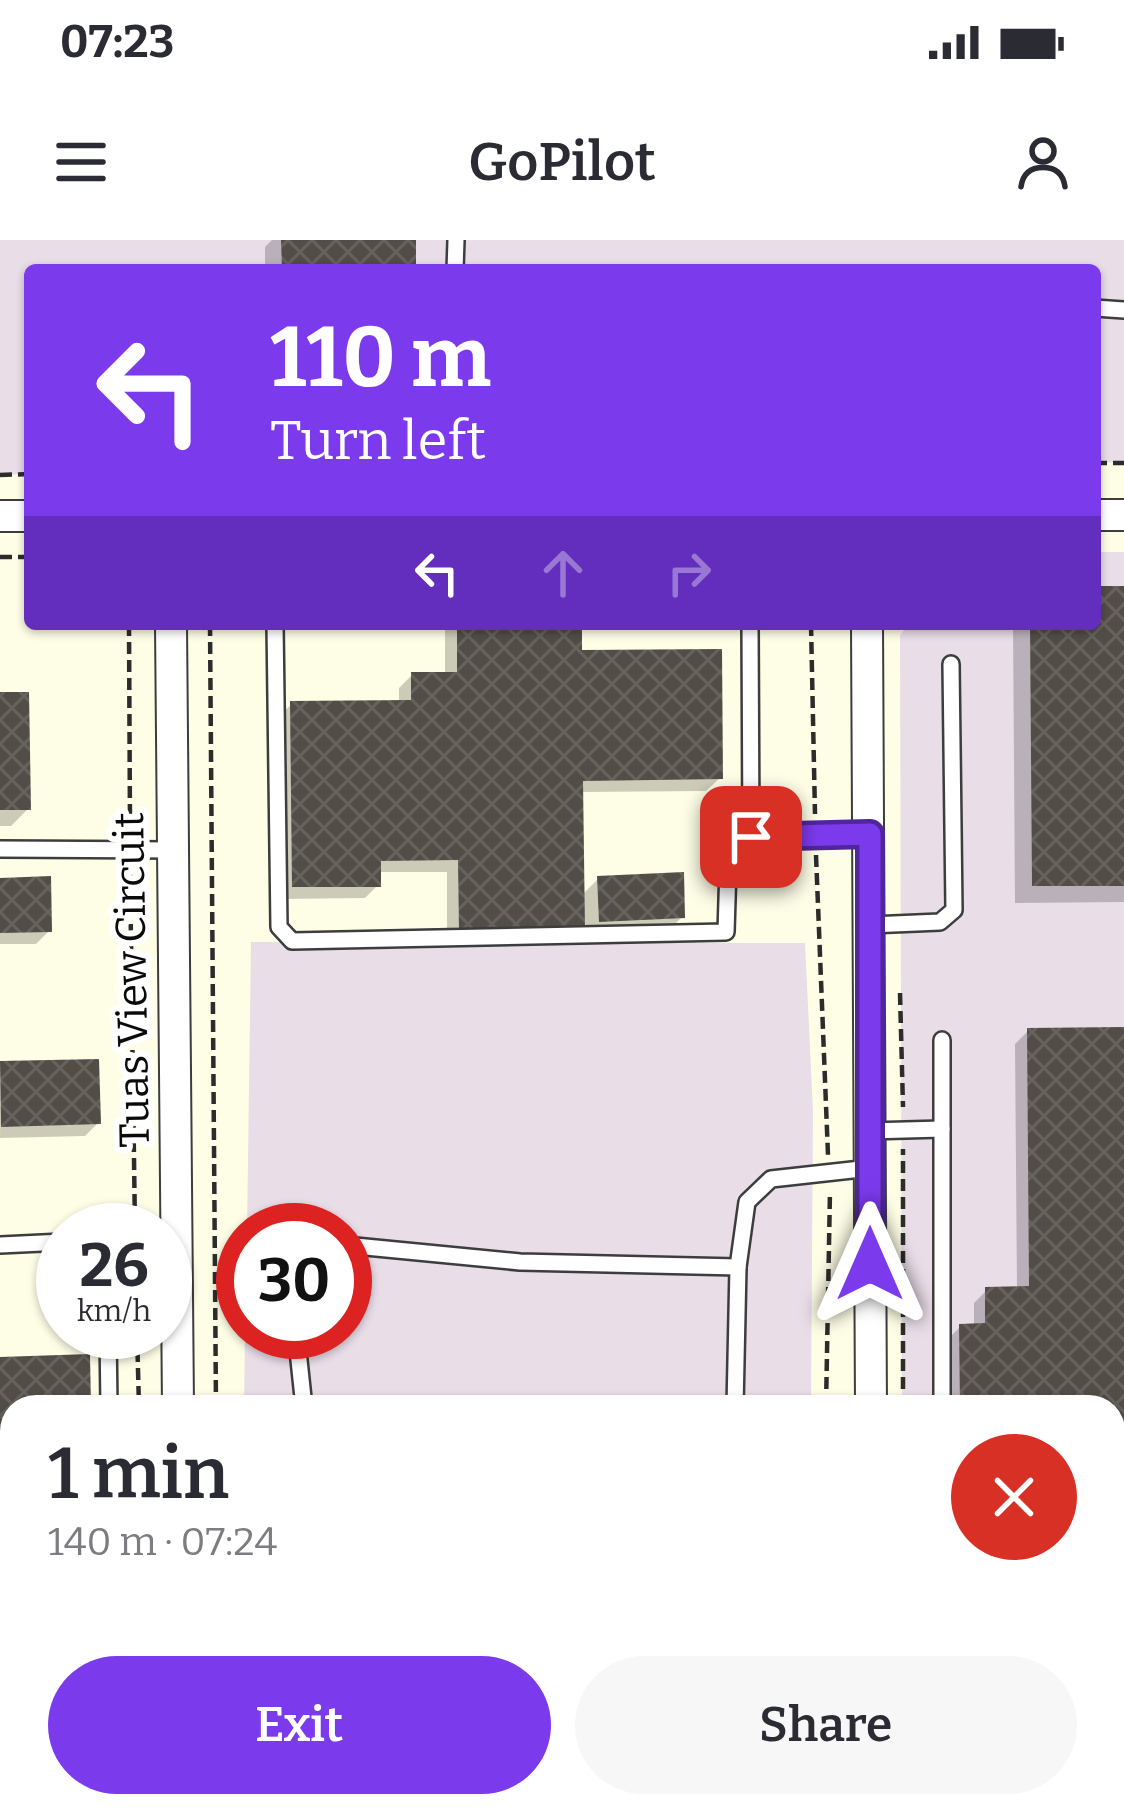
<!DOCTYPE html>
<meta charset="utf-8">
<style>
body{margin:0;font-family:Bitter,serif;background:#f7f7f7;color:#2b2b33;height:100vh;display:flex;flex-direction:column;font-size:45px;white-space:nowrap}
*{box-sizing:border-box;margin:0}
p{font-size:39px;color:#7c7c81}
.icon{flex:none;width:66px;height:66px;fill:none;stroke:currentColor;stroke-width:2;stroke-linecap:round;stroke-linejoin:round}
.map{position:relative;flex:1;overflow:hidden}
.side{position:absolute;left:0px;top:1155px;width:1125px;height:423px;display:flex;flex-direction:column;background:#fff;border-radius:36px 36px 0 0;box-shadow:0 3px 9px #0004}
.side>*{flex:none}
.guide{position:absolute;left:24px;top:24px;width:1077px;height:366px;border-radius:12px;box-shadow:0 3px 9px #0004;background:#7c3aed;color:#fff;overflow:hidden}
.speed{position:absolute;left:36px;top:963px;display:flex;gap:24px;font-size:60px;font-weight:700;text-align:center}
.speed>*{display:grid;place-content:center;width:156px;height:156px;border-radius:50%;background:#fff;box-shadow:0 3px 9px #0004;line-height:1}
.speed small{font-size:30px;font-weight:400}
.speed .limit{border:18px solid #d22;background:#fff;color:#111}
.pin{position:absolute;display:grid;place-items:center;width:102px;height:102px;color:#fff;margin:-51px;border-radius:24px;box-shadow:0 6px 18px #0006}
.me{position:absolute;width:132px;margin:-66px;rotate:0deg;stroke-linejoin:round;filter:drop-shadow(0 0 9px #0008)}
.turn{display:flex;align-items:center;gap:42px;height:252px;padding:0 48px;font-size:54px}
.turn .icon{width:156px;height:156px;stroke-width:2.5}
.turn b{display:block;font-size:84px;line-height:102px}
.lanes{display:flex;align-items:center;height:114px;padding:0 48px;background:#0003;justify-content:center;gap:60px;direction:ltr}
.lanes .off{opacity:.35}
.round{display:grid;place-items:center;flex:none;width:126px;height:126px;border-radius:63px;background:#f7f7f7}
.summary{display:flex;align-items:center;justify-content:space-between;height:204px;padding:0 48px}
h1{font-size:72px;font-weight:600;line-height:90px}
.action{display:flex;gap:24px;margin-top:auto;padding:24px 48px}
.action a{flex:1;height:138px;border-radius:72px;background:#7c3aed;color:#fff;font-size:48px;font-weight:600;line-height:138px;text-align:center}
.action a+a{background:#f7f7f7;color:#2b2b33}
.status{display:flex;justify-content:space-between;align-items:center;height:84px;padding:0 60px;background:#fff;direction:ltr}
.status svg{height:33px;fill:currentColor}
header{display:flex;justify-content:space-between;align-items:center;height:156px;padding:0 48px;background:#fff;font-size:54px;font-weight:600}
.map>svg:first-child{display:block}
.industrial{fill:#e9dde8}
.shadow{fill:#0003}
.building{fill:url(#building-cross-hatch)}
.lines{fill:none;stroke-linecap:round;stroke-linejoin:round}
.service-casing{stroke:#3d3d3d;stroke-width:20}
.minor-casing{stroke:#3d3d3d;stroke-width:34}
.path{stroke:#2c2c2c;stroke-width:4.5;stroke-dasharray:12 6;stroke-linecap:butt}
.service{stroke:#fff;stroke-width:15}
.minor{stroke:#fff;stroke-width:30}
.route-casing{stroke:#51269a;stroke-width:30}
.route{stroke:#7c3aed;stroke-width:21}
.labels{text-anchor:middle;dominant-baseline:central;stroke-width:12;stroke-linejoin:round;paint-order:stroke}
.street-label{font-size:42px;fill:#0a0a0a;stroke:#fff}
</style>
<div class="status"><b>07:23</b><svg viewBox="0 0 49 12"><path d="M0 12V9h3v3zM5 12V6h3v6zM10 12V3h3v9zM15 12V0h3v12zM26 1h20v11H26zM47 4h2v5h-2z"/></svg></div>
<header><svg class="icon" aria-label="menu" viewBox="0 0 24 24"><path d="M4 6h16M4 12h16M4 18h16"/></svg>GoPilot<svg class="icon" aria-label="person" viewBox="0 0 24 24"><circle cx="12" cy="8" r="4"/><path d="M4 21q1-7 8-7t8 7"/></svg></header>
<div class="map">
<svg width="1124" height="1576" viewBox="0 0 1124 1576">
<defs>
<pattern id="building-cross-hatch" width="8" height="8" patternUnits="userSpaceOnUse" patternTransform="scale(3)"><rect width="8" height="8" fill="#524d47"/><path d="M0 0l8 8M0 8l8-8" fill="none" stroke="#66625d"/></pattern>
</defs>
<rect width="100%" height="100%" fill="#fefee7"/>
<g class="industrial">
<path d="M 0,0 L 1124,0 L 1124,222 L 1095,223 L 1095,30 L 30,30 L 30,234 L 0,235 Z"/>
<path d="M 1095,312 L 1124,312 L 1124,1527 L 1113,1527 L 1113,1167 L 902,1167 L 900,395 L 909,384 L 1095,384 Z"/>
<path d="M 251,702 L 805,703 L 813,871 L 811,1167 L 244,1167 L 245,1092 L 345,1092 L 345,990 L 247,990 Z"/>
</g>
<g class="shadow">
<path d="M 272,0 L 413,0 L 413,30 L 265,30 L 265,7 Z"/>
<path d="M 1095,349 L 1124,349 L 1124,662 L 1015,663 L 1013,384 L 1095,384 Z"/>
<path d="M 450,384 L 579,384 L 579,413 L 720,538 L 706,551 L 580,552 L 581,656 L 598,639 L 682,677 L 669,690 L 587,694 L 586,684 L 568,702 L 447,703 L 447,632 L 378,632 L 378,645 L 365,658 L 280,659 L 278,477 L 292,464 L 399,463 L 399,448 L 412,435 L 445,435 L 445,389 Z"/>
<path d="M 0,455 L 28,569 L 11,586 L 0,586 Z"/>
<path d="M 0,641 L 49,691 L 36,704 L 0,704 Z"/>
<path d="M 1124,790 L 1124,1488 L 1113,1489 L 1113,1167 L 948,1167 L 947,1100 L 960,1087 L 974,1087 L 974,1063 L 987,1050 L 1017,1050 L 1015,804 L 1028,791 Z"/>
<path d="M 1,824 L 98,883 L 85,896 L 0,898 Z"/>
<path d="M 0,1120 L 88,1167 L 12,1167 L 12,1264 L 0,1264 Z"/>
<path d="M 787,1164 L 787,1167 L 758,1167 L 761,1165 Z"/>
</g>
<g class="building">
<path d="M 281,0 L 416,0 L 416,30 L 282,30 Z"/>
<path d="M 1095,346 L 1124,346 L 1124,646 L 1032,646 L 1030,384 L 1095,384 Z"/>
<path d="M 457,384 L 582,384 L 582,410 L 722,409 L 723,539 L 583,541 L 585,690 L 459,691 L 458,620 L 381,621 L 381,647 L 292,647 L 290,461 L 411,460 L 411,432 L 457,432 Z"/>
<path d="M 0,452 L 29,452 L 31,570 L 0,570 Z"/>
<path d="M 684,632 L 685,678 L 599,682 L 597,636 Z"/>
<path d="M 51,636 L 52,692 L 0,693 L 0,638 Z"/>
<path d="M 1124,787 L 1124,1477 L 1113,1477 L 1113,1167 L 960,1167 L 959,1084 L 985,1083 L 985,1047 L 1029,1046 L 1027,788 Z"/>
<path d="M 99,819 L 101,884 L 1,887 L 0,821 Z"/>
<path d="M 90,1114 L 91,1167 L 12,1167 L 12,1248 L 0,1249 L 0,1117 Z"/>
<path d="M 0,1417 L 12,1417 L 12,1566 L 58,1566 L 58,1576 L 0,1576 Z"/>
</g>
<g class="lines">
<g class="service-casing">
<g id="service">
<path d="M 455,30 L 456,0"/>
<path d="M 1095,68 L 1124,70"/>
<path d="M 275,384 L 279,687 L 292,701 L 726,692 L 728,627 L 751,597 L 750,384"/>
<path d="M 751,597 L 870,594"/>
<path d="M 0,609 L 173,610"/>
<path d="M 870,685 L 940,682 L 954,670 L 951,424"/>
<path d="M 869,891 L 942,889"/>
<path d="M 0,1005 L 63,1002"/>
<path d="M 345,1005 L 520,1022 L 738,1027"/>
<path d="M 108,1092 L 109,1167"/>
<path d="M 296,1092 L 304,1167"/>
<path d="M 735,1167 L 738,1027 L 747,962 L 771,939 L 870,928"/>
<path d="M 942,1167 L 942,800"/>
<path d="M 0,1387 L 12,1387"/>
<path d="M 1113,1501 L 1124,1501"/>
</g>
</g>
<g class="minor-casing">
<g id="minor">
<path d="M 1095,275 L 1124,275"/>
<path d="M 0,276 L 30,276"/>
<path d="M 171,384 L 178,1167"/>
<path d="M 867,384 L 871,1167"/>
<path d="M 1113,1565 L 1124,1565"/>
<path d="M 182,1575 L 772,1566"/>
</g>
</g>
<g class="path">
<path d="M 1095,223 L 1124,223"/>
<path d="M 0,235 L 30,234"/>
<path d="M 0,317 L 30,317"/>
<path d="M 129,384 L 130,588"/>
<path d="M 210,384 L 216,1167"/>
<path d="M 811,384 L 815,574"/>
<path d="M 816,615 L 828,915"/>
<path d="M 130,630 L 135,990"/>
<path d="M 900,753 L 903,867"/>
<path d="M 137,1092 L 139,1167"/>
<path d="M 826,1167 L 830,951"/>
<path d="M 903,1167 L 903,909"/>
<path d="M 1113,1528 L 1124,1528"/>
<path d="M 151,1566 L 152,1576"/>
</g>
<use href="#service" class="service"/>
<use href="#minor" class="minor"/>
</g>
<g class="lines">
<g class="route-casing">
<path id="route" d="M 751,597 L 870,594 L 870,1024"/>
</g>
<use href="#route" class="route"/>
</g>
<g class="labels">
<g class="street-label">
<text transform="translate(132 740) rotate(-91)">Tuas View Circuit</text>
</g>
</g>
</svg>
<div class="speed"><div>26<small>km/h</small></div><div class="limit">30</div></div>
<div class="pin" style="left:751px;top:597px;background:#d93025"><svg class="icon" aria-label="arrive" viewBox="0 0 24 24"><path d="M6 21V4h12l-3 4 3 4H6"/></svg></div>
<svg class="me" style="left:870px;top:1024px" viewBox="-20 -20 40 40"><path d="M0-17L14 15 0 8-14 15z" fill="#7c3aed" stroke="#fff" stroke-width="4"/></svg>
<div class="guide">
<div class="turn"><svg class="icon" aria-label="left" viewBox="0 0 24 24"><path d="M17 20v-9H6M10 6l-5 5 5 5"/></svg><div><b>110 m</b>Turn left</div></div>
<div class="lanes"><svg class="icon" aria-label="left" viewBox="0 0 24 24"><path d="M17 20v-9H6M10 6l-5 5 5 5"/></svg><svg class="icon off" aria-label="ahead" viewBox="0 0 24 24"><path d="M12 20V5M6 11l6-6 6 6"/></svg><svg class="icon off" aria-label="right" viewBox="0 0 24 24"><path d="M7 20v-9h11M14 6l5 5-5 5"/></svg></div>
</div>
<section class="side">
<div class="summary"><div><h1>1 min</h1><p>140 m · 07:24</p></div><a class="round" style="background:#d93025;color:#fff"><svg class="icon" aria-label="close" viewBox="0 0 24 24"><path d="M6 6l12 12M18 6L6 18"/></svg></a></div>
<div class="action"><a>Exit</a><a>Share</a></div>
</section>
</div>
